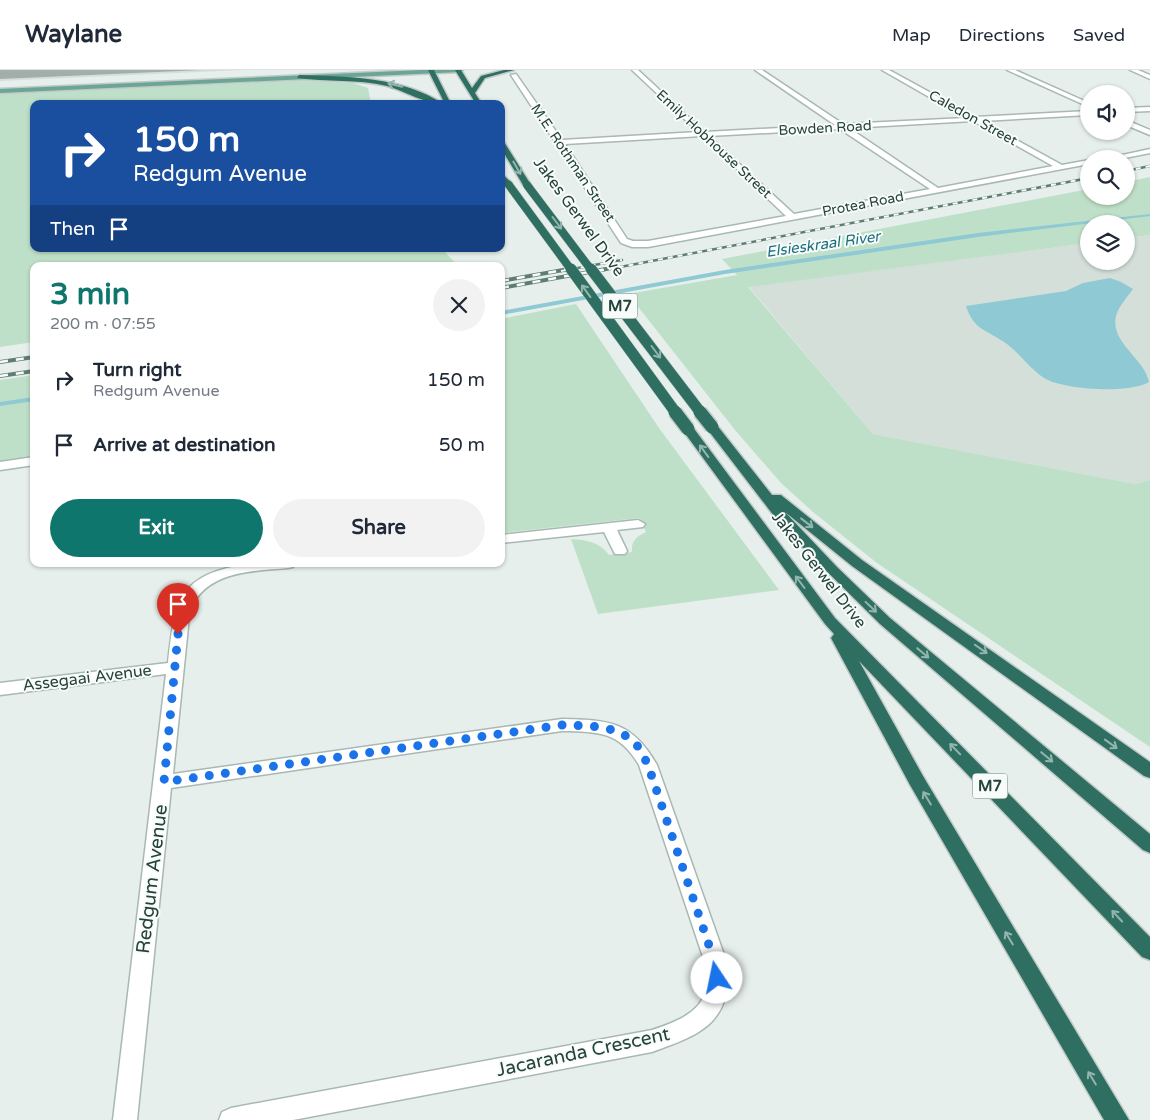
<!DOCTYPE html>
<meta charset="utf-8">
<style>
body{margin:0;font-family:"Varela Round",sans-serif;background:#f2f2f3;color:#1f2937;height:100vh;display:flex;flex-direction:column;font-size:19px;white-space:nowrap}
*{box-sizing:border-box;margin:0}
p{font-size:16px;color:#747a83}
.icon{flex:none;width:28px;height:28px;fill:none;stroke:currentColor;stroke-width:2;stroke-linecap:round;stroke-linejoin:round}
.map{position:relative;flex:1;overflow:hidden}
.details{position:absolute;left:30px;top:192px;width:475px;height:305px;display:flex;flex-direction:column;background:#fff;border-radius:10px;box-shadow:0 1px 4px #0004}
.details>*{flex:none}
.banner{position:absolute;left:30px;top:30px;width:475px;height:152px;border-radius:10px;box-shadow:0 1px 4px #0004;background:#1a4fa0;color:#fff;overflow:hidden}
.controls{position:absolute;left:1080px;top:15px;display:grid;gap:10px}
.controls a{display:grid;place-items:center;width:55px;height:55px;border-radius:50%;background:#fff;box-shadow:0 1px 4px #0004;font-size:25px}
.pin{position:absolute;display:grid;place-items:center;width:42px;height:42px;color:#fff;margin:-51px -21px;border-radius:50% 50% 50% 0;rotate:-45deg;box-shadow:0 0 5px #0007}
.pin .icon{rotate:45deg}
.me{position:absolute;width:55px;margin:-28px;rotate:349deg;stroke-linejoin:round;filter:drop-shadow(0 0 4px #0008)}
.turn{display:flex;align-items:center;gap:18px;height:105px;padding:0 20px;font-size:22px}
.turn .icon{width:65px;height:65px;stroke-width:2.5}
.turn b{display:block;font-size:35px;line-height:42px}
.then{display:flex;align-items:center;height:48px;padding:0 20px;background:#0003;gap:10px;font-size:19px}
.round{display:grid;place-items:center;flex:none;width:52px;height:52px;border-radius:26px;background:#f2f2f3}
.overview{display:flex;align-items:center;justify-content:space-between;height:85px;padding:0 20px}
h1{font-size:30px;font-weight:700;line-height:38px;color:#0f766e}
.action{display:flex;gap:10px;margin-top:auto;padding:10px 20px}
.action a{flex:1;height:58px;border-radius:30px;background:#0f766e;color:#fff;font-size:20px;font-weight:700;line-height:58px;text-align:center}
.action a+a{background:#f2f2f3;color:#1f2937}
ul{padding:0;list-style:none}
li{display:flex;align-items:center;gap:15px;height:65px;padding:0 20px}
li div{flex:1}
li b{display:block;font-size:19px}
li em{font-style:normal}
header{display:flex;align-items:center;gap:30px;box-sizing:border-box;height:70px;padding:0 25px;background:#fff;border-bottom:1px solid #e0e1e3}
header strong{font-size:24px}
nav{display:flex;gap:28px;margin-inline-start:auto;font-size:18px}
.map>svg:first-child{display:block}
.built{fill:#d4dfda}
.green{fill:#bfe0c8}
.water{fill:#8ec9d4}
.lines{fill:none;stroke-linecap:round;stroke-linejoin:round}
.stream{fill:#8ec9d4;fill-rule:evenodd}
.minor-casing{stroke:#a8b8b2;stroke-width:3}
.major-casing{stroke:#c2cac8;stroke-width:3}
.highway-casing{stroke:#c2cac8;stroke-width:3}
.minor{fill:#fff;fill-rule:evenodd}
.major{fill:#6aa596;fill-rule:evenodd}
.highway{fill:#2f6f62;fill-rule:evenodd}
.rail-far1-casing{stroke:#5f7d75;stroke-width:2.5}
.rail-casing{stroke:#5f7d75;stroke-width:4}
.rail-far1{stroke:#f7fbf9;stroke-width:2;stroke-dasharray:5;stroke-linecap:butt}
.rail{stroke:#f7fbf9;stroke-width:2.5;stroke-dasharray:8;stroke-linecap:butt}
.highway-bridge-far2-casing{stroke:#c2cac8;stroke-width:9;stroke-linecap:butt}
.highway-bridge-far1-casing{stroke:#c2cac8;stroke-width:12;stroke-linecap:butt}
.highway-bridge-casing{stroke:#c2cac8;stroke-width:16;stroke-linecap:butt}
.highway-bridge-far2{stroke:#2f6f62;stroke-width:8}
.highway-bridge-far1{stroke:#2f6f62;stroke-width:11}
.highway-bridge{stroke:#2f6f62;stroke-width:13}
.wall{fill:#a1aea9}
.oneway{stroke:#93b5ae}
.route{stroke:#1a73e8;stroke-width:9;stroke-dasharray:0 16.2}
.labels{text-anchor:middle;dominant-baseline:central;stroke-width:4;stroke-linejoin:round;paint-order:stroke}
.far-street-label{font-size:14px;fill:#24423a;stroke:#f7fbf9}
.far-water-label{font-size:15px;font-style:italic;fill:#1c6f80;stroke:#f7fbf9}
.shield{fill:#f7fbf9;stroke:#637a73;stroke-width:1}
.shield-label{font-size:15px;font-weight:bold;fill:#24423a}
.street-label{font-size:16px;fill:#24423a;stroke:#f7fbf9}
.near-street-label{font-size:19px;fill:#24423a;stroke:#f7fbf9}
</style>
<header>
<strong>Waylane</strong>
<nav><a>Map</a><a>Directions</a><a>Saved</a></nav>
</header>
<div class="map">
<svg width="1150" height="1050" viewBox="0 0 1150 1050">
<rect width="100%" height="100%" fill="#e6efeb"/>
<g class="built">
<path d="M 0,0 L 244,0 L 0,11 Z"/>
<path d="M 1150,165 L 1150,410 L 1135,414 L 873,364 L 748,216 L 1089,173 L 1089,191 L 1126,191 L 1126,168 Z"/>
</g>
<g class="green">
<path d="M 315,10 L 353,13 L 368,18 L 371,34 L 34,34 L 34,179 L 442,179 L 458,196 L 34,196 L 34,272 L 0,277 L 0,24 Z"/>
<path d="M 1150,107 L 1150,165 L 1126,168 L 1126,154 L 1089,154 L 1089,173 L 748,217 L 873,364 L 1135,414 L 1150,410 L 1150,677 L 877,493 L 813,442 L 781,413 L 735,360 L 628,224 L 737,205 L 722,189 L 1089,119 L 1089,126 L 1126,126 L 1126,112 Z"/>
<path d="M 576,234 L 659,358 L 779,520 L 598,544 L 571,469 C 586,470 600,472 609,485 L 632,482 C 631,471 636,467 646,462 L 639,448 L 501,463 L 501,249 Z"/>
<path d="M 34,305 L 34,386 L 0,391 L 0,310 Z"/>
</g>
<path class="water" d="M 1110,208 L 1121,212 L 1133,219 C 1128,226 1120,235 1117,243 C 1107,271 1144,287 1149,312 C 1129,324 1064,320 1044,308 C 1029,298 1018,281 1004,272 C 985,259 974,260 966,236 L 1066,221 L 1083,213 Z"/>
<g class="lines">
<g class="stream">
<path d="M 1150,144 L 1150,146 L 978,167 L 725,204 L 501,245 L 501,241 L 725,200 L 978,163 Z"/>
<path d="M 34,327 L 34,331 L 0,336 L 0,332 Z"/>
</g>
<g class="minor-casing">
<g id="minor">
<path d="M 632,0 L 638,0 L 705,62 L 835,55 L 755,0 L 762,0 L 843,54 L 966,48 L 882,0 L 889,0 L 975,47 L 1089,41 L 1089,45 L 982,51 L 1062,95 L 1089,90 L 1089,94 L 648,177 L 632,177 L 621,173 L 511,5 L 516,4 L 562,70 L 698,62 ZM 973,51 L 1053,96 L 938,118 L 849,58 ZM 840,59 L 930,119 L 794,144 L 709,66 ZM 702,66 L 786,146 L 648,171 L 633,171 L 627,169 L 565,74 Z"/>
<path d="M 1007,0 L 1015,0 L 1089,33 L 1089,37 Z"/>
<path d="M 1130,0 L 1138,0 L 1150,5 L 1150,9 Z"/>
<path d="M 1150,37 L 1150,41 L 1126,42 L 1126,38 Z"/>
<path d="M 1126,50 L 1150,60 L 1150,65 L 1126,55 Z"/>
<path d="M 1150,79 L 1150,83 L 1120,89 L 1104,89 Z"/>
<path d="M 34,387 L 34,395 L 0,400 L 0,392 Z"/>
<path d="M 638,450 L 645,454 L 643,457 L 617,460 L 627,481 L 625,484 L 615,484 L 604,462 L 501,473 L 501,465 Z"/>
<path d="M 249,494 L 295,494 L 293,497 L 288,498 C 258,501 216,500 196,529 C 193,534 191,541 189,547 L 173,704 L 562,649 C 609,650 632,651 657,695 L 728,896 C 731,954 699,965 652,982 L 293,1050 L 219,1050 L 222,1042 L 231,1038 L 652,960 C 673,953 700,944 706,920 C 708,912 706,904 706,896 L 639,695 C 619,661 599,662 562,661 L 171,718 L 137,1050 L 113,1050 L 166,604 L 0,625 L 0,613 L 168,593 C 175,530 178,504 249,494 Z"/>
</g>
</g>
<g class="major-casing">
<path id="major" d="M 422,0 L 463,0 L 460,2 L 0,23 L 0,19 Z"/>
</g>
<g class="highway-casing">
<g id="highway">
<path d="M 428,0 L 434,0 L 451,34 L 445,34 Z"/>
<path d="M 455,0 L 461,0 L 472,18 L 481,6 L 504,0 L 514,0 L 485,8 L 475,23 L 482,34 L 476,34 Z"/>
<path d="M 299,5 C 344,6 405,7 443,34 C 425,34 405,21 387,16 C 357,9 327,12 297,8 Z"/>
<path d="M 501,70 L 504,72 L 531,115 L 530,117 L 523,115 L 501,78 Z"/>
<path d="M 501,103 L 512,113 L 512,117 L 506,117 L 501,110 Z"/>
<path d="M 712,353 L 716,354 L 772,425 L 781,425 L 862,490 L 1150,692 L 1150,708 L 1144,706 L 852,496 L 785,442 L 837,497 L 890,548 L 1150,764 L 1150,783 L 1143,780 L 880,554 L 784,459 L 708,360 L 706,357 L 708,354 Z"/>
<path d="M 688,355 L 692,356 L 835,548 L 1150,867 L 1150,890 L 1142,887 L 859,591 L 923,706 L 1129,1050 L 1104,1050 L 910,715 L 831,568 L 834,564 L 825,554 L 684,362 L 682,359 Z"/>
</g>
</g>
<use href="#minor" class="minor"/>
<use href="#major" class="major"/>
<use href="#highway" class="highway"/>
<g class="rail-far1-casing">
<g id="rail-far1">
<path d="M 1126,101 L 1150,96"/>
<path d="M 561,201 L 622,190"/>
<path d="M 599,201 L 1089,108"/>
</g>
</g>
<g class="rail-casing">
<g id="rail">
<path d="M 501,211 L 569,199"/>
<path d="M 501,218 L 606,199"/>
<path d="M 0,292 L 34,287"/>
<path d="M 0,306 L 34,301"/>
</g>
</g>
<use href="#rail-far1" class="rail-far1"/>
<use href="#rail" class="rail"/>
<g class="highway-bridge-far2-casing">
<g id="highway-bridge-far2">
<path d="M 509,115 L 572,201"/>
<path d="M 527,115 L 592,201"/>
</g>
</g>
<g class="highway-bridge-far1-casing">
<g id="highway-bridge-far1">
<path d="M 571,199 L 676,343"/>
<path d="M 591,199 L 701,343"/>
</g>
</g>
<g class="highway-bridge-casing">
<g id="highway-bridge">
<path d="M 675,342 L 688,359"/>
<path d="M 700,342 L 712,357"/>
</g>
</g>
<use href="#highway-bridge-far2" class="highway-bridge-far2"/>
<use href="#highway-bridge-far1" class="highway-bridge-far1"/>
<use href="#highway-bridge" class="highway-bridge"/>
</g>
<path class="wall" d="M 0,0 L 202,0 L 0,9 Z"/>
<defs><path id="oneway-shaft" d="M-6 0H5M1.5-3L5.5 0L1.5 3" fill="none" stroke-width="1.6" stroke-linecap="round" stroke-linejoin="round" transform="scale(1.25)"/></defs>
<g class="oneway">
<use href="#oneway-shaft" transform="translate(395 15) rotate(-166)"/>
<use href="#oneway-shaft" transform="translate(517 98) rotate(60)"/>
<use href="#oneway-shaft" transform="translate(557 153) rotate(53)"/>
<use href="#oneway-shaft" transform="translate(586 221) rotate(-126)"/>
<use href="#oneway-shaft" transform="translate(656 282) rotate(53)"/>
<use href="#oneway-shaft" transform="translate(704 381) rotate(-126)"/>
<use href="#oneway-shaft" transform="translate(807 453) rotate(38)"/>
<use href="#oneway-shaft" transform="translate(800 512) rotate(-127)"/>
<use href="#oneway-shaft" transform="translate(871 537) rotate(43)"/>
<use href="#oneway-shaft" transform="translate(981 579) rotate(35)"/>
<use href="#oneway-shaft" transform="translate(923 583) rotate(40)"/>
<use href="#oneway-shaft" transform="translate(1111 674) rotate(36)"/>
<use href="#oneway-shaft" transform="translate(955 679) rotate(-134)"/>
<use href="#oneway-shaft" transform="translate(1047 687) rotate(40)"/>
<use href="#oneway-shaft" transform="translate(927 728) rotate(-121)"/>
<use href="#oneway-shaft" transform="translate(1117 846) rotate(-133)"/>
<use href="#oneway-shaft" transform="translate(1009 868) rotate(-121)"/>
<use href="#oneway-shaft" transform="translate(1092 1008) rotate(-121)"/>
</g>
<g class="lines">
<path class="route" d="M 178,564 L 164,712 L 562,655 C 589,656 621,654 639,678 C 643,683 645,690 648,695 L 716,896 L 717,908"/>
</g>
<g class="labels">
<g class="far-street-label">
<text transform="translate(973 48) rotate(29)">Caledon Street</text>
<text transform="translate(825 58) rotate(-3)">Bowden Road</text>
<text transform="translate(714 74) rotate(43)">Emily Hobhouse Street</text>
<text transform="translate(573 93) rotate(56)">M.E. Rothman Street</text>
<text transform="translate(863 134) rotate(-11)">Protea Road</text>
</g>
<g class="far-water-label">
<text transform="translate(823 174) rotate(-8)">Elsieskraal River</text>
</g>
<g class="shield">
<rect x="602.5" y="223.5" width="35" height="25" rx="4"/>
<rect x="972.5" y="703.5" width="35" height="25" rx="4"/>
</g>
<g class="shield-label">
<text x="620" y="236">M7</text>
<text x="990" y="716">M7</text>
</g>
<g class="street-label">
<text transform="translate(579 147) rotate(54)">Jakes Gerwel Drive</text>
<text transform="translate(819 500) rotate(52)">Jakes Gerwel Drive</text>
<text transform="translate(87 608) rotate(-7)">Assegaai Avenue</text>
</g>
<g class="near-street-label">
<text transform="translate(152 809) rotate(-83)">Redgum Avenue</text>
<text transform="translate(583 982) rotate(-12)">Jacaranda Crescent</text>
</g>
</g>
</svg>
<div class="controls">
<a><svg class="icon" aria-label="sound" viewBox="0 0 24 24"><path d="M4 9h4l5-4v14l-5-4H4zM17 9q2 3 0 6"/></svg></a>
<a><svg class="icon" aria-label="search" viewBox="0 0 24 24"><circle cx="10" cy="10" r="6"/><path d="M15 15l6 6"/></svg></a>
<a><svg class="icon" aria-label="layers" viewBox="0 0 24 24"><path d="M12 4l9 5-9 5-9-5zM3 14l9 5 9-5"/></svg></a>
</div>
<div class="pin" style="left:178px;top:564px;background:#d93025"><svg class="icon" aria-label="arrive" viewBox="0 0 24 24"><path d="M6 21V4h12l-3 4 3 4H6"/></svg></div>
<svg class="me" style="left:717px;top:908px" viewBox="-20 -20 40 40"><circle r="19" fill="#fff"/><path d="M0-13L10 11 0 6-10 11z" fill="#1a73e8"/></svg>
<div class="banner">
<div class="turn"><svg class="icon" aria-label="right" viewBox="0 0 24 24"><path d="M7 20v-9h11M14 6l5 5-5 5"/></svg><div><b>150 m</b>Redgum Avenue</div></div>
<div class="then">Then<svg class="icon" aria-label="arrive" viewBox="0 0 24 24"><path d="M6 21V4h12l-3 4 3 4H6"/></svg></div>
</div>
<section class="details">
<div class="overview"><div><h1>3 min</h1><p>200 m · 07:55</p></div><a class="round"><svg class="icon" aria-label="close" viewBox="0 0 24 24"><path d="M6 6l12 12M18 6L6 18"/></svg></a></div>
<ul>
<li><svg class="icon" aria-label="right" viewBox="0 0 24 24"><path d="M7 20v-9h11M14 6l5 5-5 5"/></svg><div><b>Turn right</b><p>Redgum Avenue</p></div><em>150 m</em></li>
<li><svg class="icon" aria-label="arrive" viewBox="0 0 24 24"><path d="M6 21V4h12l-3 4 3 4H6"/></svg><div><b>Arrive at destination</b></div><em>50 m</em></li>
</ul>
<div class="action"><a>Exit</a><a>Share</a></div>
</section>
</div>
